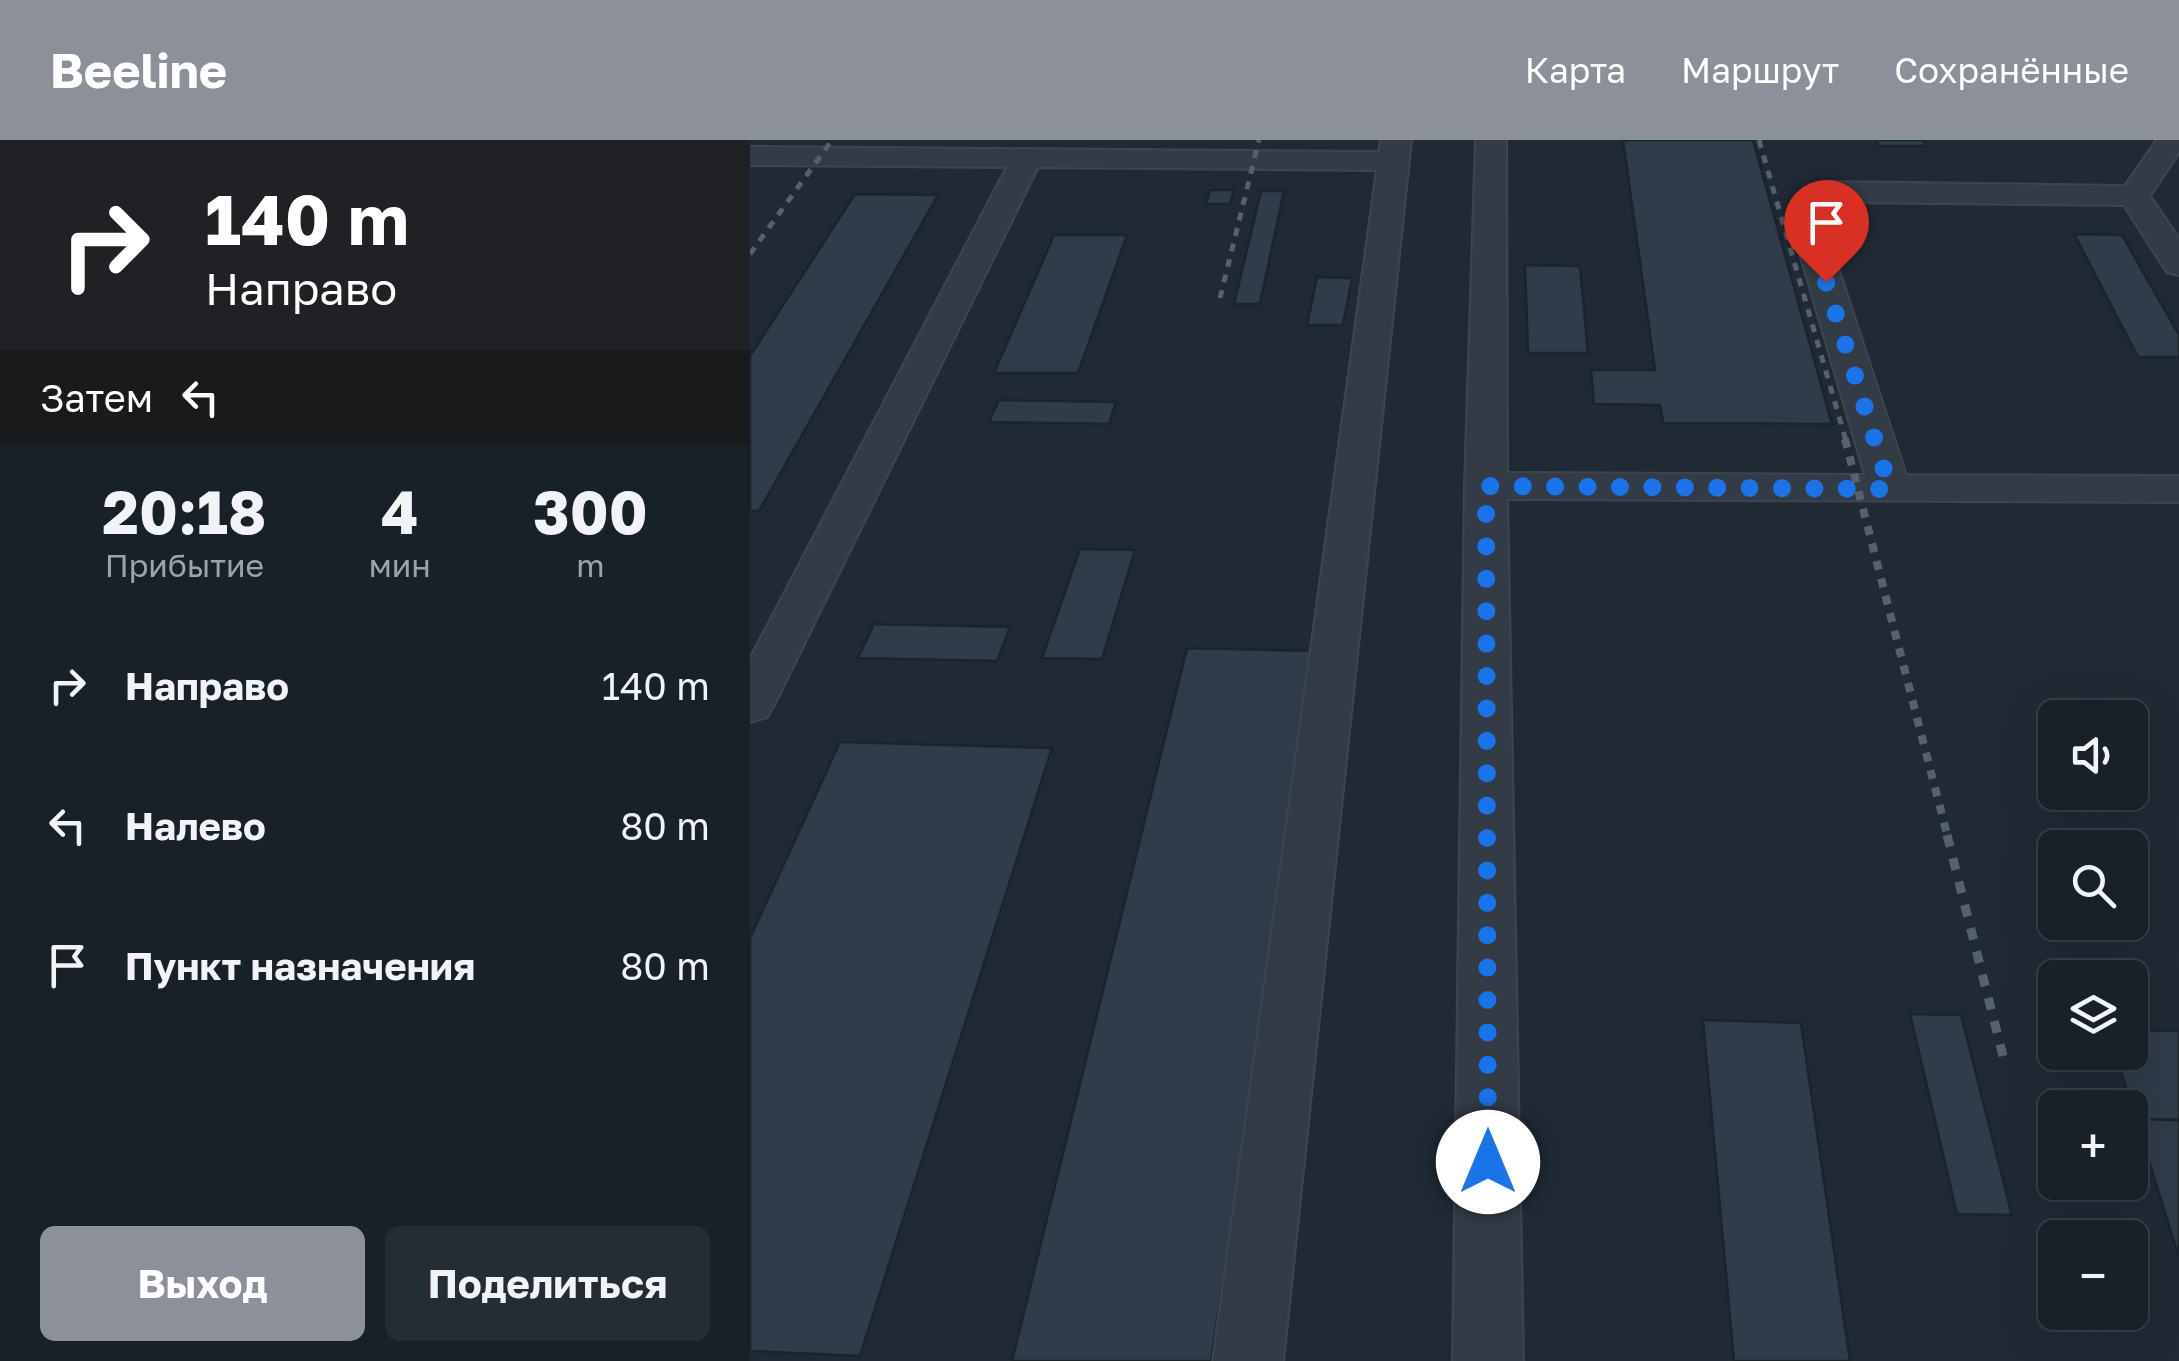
<!DOCTYPE html>
<html lang="ru">
<meta charset="utf-8">
<style>
body{margin:0;font-family:"Golos Text",sans-serif;background:#252d34;color:#f1f3f6;height:100vh;display:flex;flex-direction:column;font-size:38px;white-space:nowrap}
*{box-sizing:border-box;margin:0}
p{font-size:32px;color:#9fa3a8}
.icon{flex:none;width:55px;height:55px;fill:none;stroke:currentColor;stroke-width:2;stroke-linecap:round;stroke-linejoin:round}
.map{position:relative;flex:1;overflow:hidden}
.sheet{display:flex;flex-direction:column;background:#182028;width:750px}
.sheet>*{flex:none}
.banner{background:#202124;color:#fff;overflow:hidden}
.fabs{position:absolute;left:1288px;top:560px;display:grid;gap:20px}
.fabs a{display:grid;place-items:center;width:110px;height:110px;border-radius:15px;background:#182028;box-shadow:0 10px 40px #0002,0 0 0 2px #363e45;font-size:50px}
.pin{position:absolute;display:grid;place-items:center;width:85px;height:85px;color:#fff;margin:-102px -42px;border-radius:50% 50% 50% 0;rotate:-45deg;box-shadow:0 0 10px #0007}
.pin .icon{rotate:45deg}
.me{position:absolute;width:110px;margin:-55px;rotate:0deg;stroke-linejoin:round;filter:drop-shadow(0 0 8px #0008)}
.turn{display:flex;align-items:center;gap:35px;height:210px;padding:0 40px;font-size:45px}
.turn .icon{width:130px;height:130px;stroke-width:2.5}
.turn b{display:block;font-size:70px;line-height:85px}
.then{display:flex;align-items:center;height:95px;padding:0 40px;background:#0003;gap:20px;font-size:38px}
.eta{display:flex;justify-content:space-evenly;align-items:center;height:170px;text-align:center}
.eta b{font-size:60px;font-weight:700;line-height:70px}
.action{display:flex;gap:20px;margin-top:auto;padding:20px 40px}
.action a{flex:1;height:115px;border-radius:15px;background:#8c9099;color:#fff;font-size:40px;font-weight:700;line-height:115px;text-align:center}
.action a+a{background:#252d34;color:#f1f3f6}
ul{padding:0;list-style:none}
li{display:flex;align-items:center;gap:30px;height:140px;padding:0 40px}
li div{flex:1}
li b{display:block;font-size:38px}
li em{font-style:normal}
header{display:flex;align-items:center;gap:60px;box-sizing:border-box;height:140px;padding:0 50px;background:#8c9099;color:#fff}
header strong{font-size:48px}
nav{display:flex;gap:55px;margin-inline-start:auto;font-size:35px}
main{display:flex;flex:1;min-height:0}
.map>svg:first-child{display:block}
.building{fill:#2f3c49;stroke:#1b232d;stroke-width:2.5}
.lines{fill:none;stroke-linecap:round;stroke-linejoin:round}
.minor-casing{stroke:#3d4550;stroke-width:4}
.minor{fill:#333c46;fill-rule:evenodd}
.rail-far2{stroke:#55616d;stroke-width:5;stroke-dasharray:8 8;stroke-linecap:butt}
.rail-far1{stroke:#55616d;stroke-width:8;stroke-dasharray:9 9;stroke-linecap:butt}
.rail{stroke:#55616d;stroke-width:9;stroke-dasharray:12 12;stroke-linecap:butt}
.route{stroke:#1a73e8;stroke-width:18;stroke-dasharray:0 32.4}
</style>
<header>
<strong>Beeline</strong>
<nav><a>Карта</a><a>Маршрут</a><a>Сохранённые</a></nav>
</header>
<main>
<section class="sheet">
<div class="banner">
<div class="turn"><svg class="icon" aria-label="right" viewBox="0 0 24 24"><path d="M7 20v-9h11M14 6l5 5-5 5"/></svg><div><b>140 m</b>Направо</div></div>
<div class="then">Затем<svg class="icon" aria-label="left" viewBox="0 0 24 24"><path d="M17 20v-9H6M10 6l-5 5 5 5"/></svg></div>
</div>
<div class="eta">
<div><b>20:18</b><p>Прибытие</p></div>
<div><b>4</b><p>мин</p></div>
<div><b>300</b><p>m</p></div>
</div>
<ul>
<li><svg class="icon" aria-label="right" viewBox="0 0 24 24"><path d="M7 20v-9h11M14 6l5 5-5 5"/></svg><div><b>Направо</b></div><em>140 m</em></li>
<li><svg class="icon" aria-label="left" viewBox="0 0 24 24"><path d="M17 20v-9H6M10 6l-5 5 5 5"/></svg><div><b>Налево</b></div><em>80 m</em></li>
<li><svg class="icon" aria-label="arrive" viewBox="0 0 24 24"><path d="M6 21V4h12l-3 4 3 4H6"/></svg><div><b>Пункт назначения</b></div><em>80 m</em></li>
</ul>
<div class="action"><a>Выход</a><a>Поделиться</a></div>
</section>
<div class="map">
<svg width="1429" height="1221" viewBox="0 0 1429 1221">
<rect width="100%" height="100%" fill="#202a35"/>
<g class="building">
<path d="M 873,0 L 1003,0 L 1082,284 L 913,283 L 910,265 L 844,264 L 841,230 L 905,230 Z"/>
<path d="M 1126,0 L 1173,0 L 1176,6 L 1129,6 Z"/>
<path d="M 460,50 L 484,50 L 480,64 L 456,64 Z"/>
<path d="M 511,51 L 534,51 L 510,164 L 484,164 Z"/>
<path d="M 105,54 L 188,55 L 9,371 L 0,371 L 0,216 Z"/>
<path d="M 1324,94 L 1372,95 L 1429,195 L 1429,217 L 1388,217 Z"/>
<path d="M 304,95 L 377,95 L 328,233 L 244,233 Z"/>
<path d="M 775,125 L 830,126 L 838,213 L 778,213 Z"/>
<path d="M 567,137 L 602,138 L 593,185 L 557,185 Z"/>
<path d="M 249,260 L 366,262 L 359,284 L 239,282 Z"/>
<path d="M 330,409 L 385,410 L 352,519 L 292,518 Z"/>
<path d="M 124,484 L 260,487 L 247,521 L 108,518 Z"/>
<path d="M 437,508 L 569,511 L 461,1221 L 262,1221 Z"/>
<path d="M 90,602 L 302,608 L 110,1216 L 0,1211 L 0,798 Z"/>
<path d="M 1160,874 L 1211,875 L 1262,1075 L 1207,1074 Z"/>
<path d="M 953,880 L 1051,883 L 1100,1221 L 984,1221 Z"/>
<path d="M 1380,890 L 1429,891 L 1429,980 L 1386,979 L 1365,912 L 1380,912 Z"/>
<path d="M 1386,979 L 1429,980 L 1429,1118 Z"/>
</g>
<g class="lines">
<g class="minor-casing">
<g id="minor">
<path d="M 631,0 L 661,0 L 533,1221 L 463,1221 L 627,30 L 288,27 L 24,565 L 17,577 L 0,582 L 0,519 L 257,27 L 0,25 L 0,7 L 629,12 Z"/>
<path d="M 726,0 L 756,0 L 757,333 L 1115,335 L 1038,73 L 1071,45 L 1082,42 L 1375,46 L 1407,0 L 1429,0 L 1429,12 L 1400,56 L 1429,99 L 1429,135 L 1417,132 L 1374,65 L 1089,62 L 1071,76 L 1156,335 L 1429,336 L 1429,362 L 757,359 L 773,1221 L 703,1221 L 715,346 Z"/>
</g>
</g>
<use href="#minor" class="minor"/>
<g class="rail-far2">
<path d="M 1009,0 L 1096,301"/>
<path d="M 0,114 L 82,0"/>
<path d="M 470,158 L 509,0"/>
</g>
<path class="rail-far1" d="M 1095,299 L 1198,698"/>
<path class="rail" d="M 1197,695 L 1254,920"/>
</g>
<g class="lines">
<path class="route" d="M 738,1022 L 736,346 L 1140,349 L 1076,142"/>
</g>
</svg>
<div class="fabs">
<a><svg class="icon" aria-label="sound" viewBox="0 0 24 24"><path d="M4 9h4l5-4v14l-5-4H4zM17 9q2 3 0 6"/></svg></a>
<a><svg class="icon" aria-label="search" viewBox="0 0 24 24"><circle cx="10" cy="10" r="6"/><path d="M15 15l6 6"/></svg></a>
<a><svg class="icon" aria-label="layers" viewBox="0 0 24 24"><path d="M12 4l9 5-9 5-9-5zM3 14l9 5 9-5"/></svg></a>
<a>+</a>
<a>−</a>
</div>
<div class="pin" style="left:1076px;top:142px;background:#d93025"><svg class="icon" aria-label="arrive" viewBox="0 0 24 24"><path d="M6 21V4h12l-3 4 3 4H6"/></svg></div>
<svg class="me" style="left:738px;top:1022px" viewBox="-20 -20 40 40"><circle r="19" fill="#fff"/><path d="M0-13L10 11 0 6-10 11z" fill="#1a73e8"/></svg>
</div>
</main>
